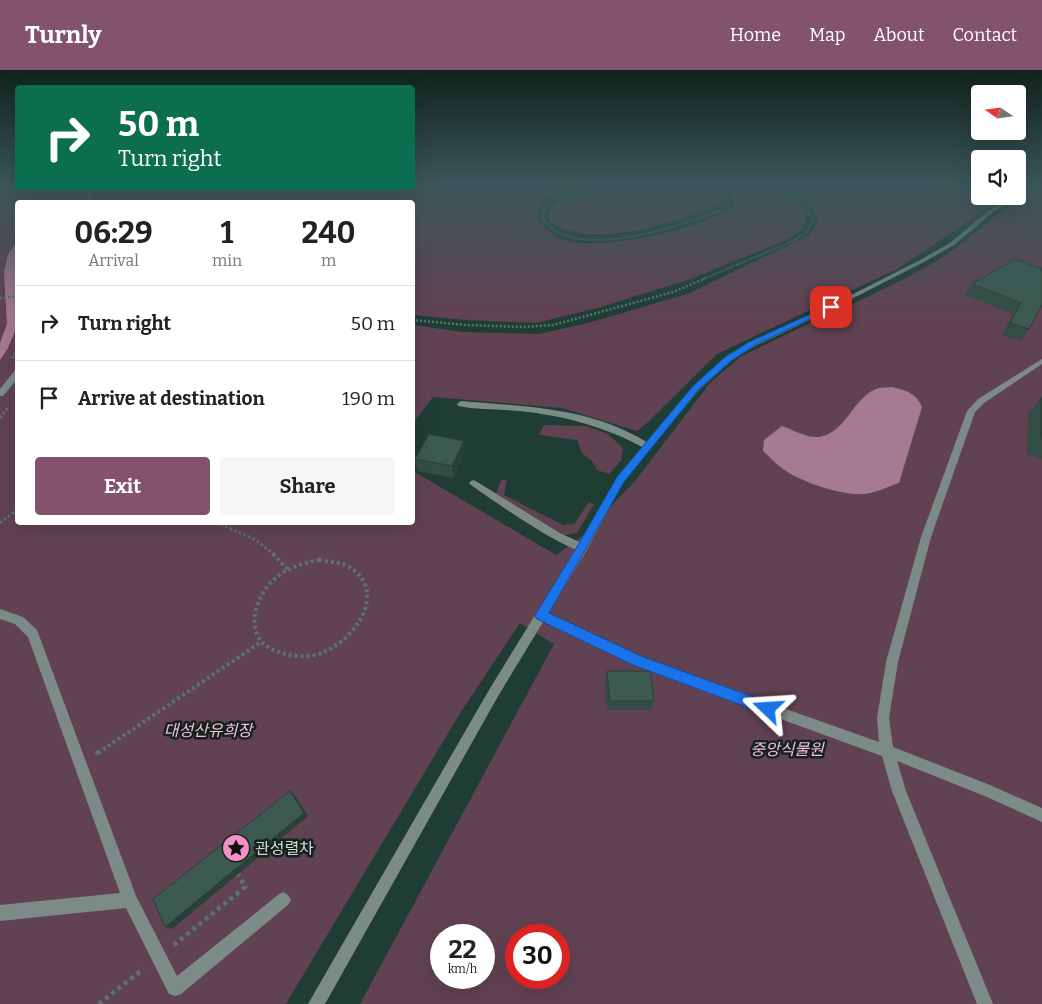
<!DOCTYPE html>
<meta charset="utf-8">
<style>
body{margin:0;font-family:Bitter,"Noto Sans KR",serif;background:#f6f6f6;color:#222;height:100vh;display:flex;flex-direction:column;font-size:19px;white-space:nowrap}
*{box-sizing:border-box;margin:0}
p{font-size:16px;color:#767676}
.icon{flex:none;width:28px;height:28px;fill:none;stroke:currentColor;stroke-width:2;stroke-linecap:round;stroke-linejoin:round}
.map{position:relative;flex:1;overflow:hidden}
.details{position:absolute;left:15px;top:130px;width:400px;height:325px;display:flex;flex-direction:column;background:#fff;border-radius:5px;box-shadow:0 5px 20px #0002}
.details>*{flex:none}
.guide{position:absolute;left:15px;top:15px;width:400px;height:105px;border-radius:5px;box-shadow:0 5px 20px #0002;background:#0b6e4f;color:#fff;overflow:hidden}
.needle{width:32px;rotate:283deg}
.controls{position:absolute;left:971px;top:15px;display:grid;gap:10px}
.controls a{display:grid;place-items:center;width:55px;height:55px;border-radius:5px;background:#fff;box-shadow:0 5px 20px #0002;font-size:25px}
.speed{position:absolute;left:430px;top:854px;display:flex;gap:10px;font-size:25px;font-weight:700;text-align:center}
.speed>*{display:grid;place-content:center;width:65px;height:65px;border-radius:50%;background:#fff;box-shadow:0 5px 20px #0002;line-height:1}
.speed small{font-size:12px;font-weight:400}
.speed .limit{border:8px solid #d22;background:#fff;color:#111}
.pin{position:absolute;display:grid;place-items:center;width:42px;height:42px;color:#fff;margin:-21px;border-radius:10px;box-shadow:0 2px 8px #0006}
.me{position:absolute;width:55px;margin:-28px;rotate:290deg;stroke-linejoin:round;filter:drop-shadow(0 0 4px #0008)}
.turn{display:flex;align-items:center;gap:18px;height:105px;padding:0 20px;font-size:22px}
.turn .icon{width:65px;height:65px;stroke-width:2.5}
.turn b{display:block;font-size:35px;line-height:42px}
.eta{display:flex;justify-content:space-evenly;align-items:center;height:85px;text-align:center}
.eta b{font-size:30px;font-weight:700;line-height:35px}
.button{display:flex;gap:10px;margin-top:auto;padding:10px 20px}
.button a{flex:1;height:58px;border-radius:5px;background:#83536d;color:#fff;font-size:20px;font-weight:700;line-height:58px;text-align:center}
.button a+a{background:#f6f6f6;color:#222}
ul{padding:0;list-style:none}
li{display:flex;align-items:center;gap:15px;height:75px;padding:0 20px;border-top:1px solid #e0e0e0}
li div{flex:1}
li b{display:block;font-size:19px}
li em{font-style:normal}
header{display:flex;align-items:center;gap:30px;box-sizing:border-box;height:70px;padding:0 25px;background:#83536d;color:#fff}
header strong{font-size:24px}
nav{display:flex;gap:28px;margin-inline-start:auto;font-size:18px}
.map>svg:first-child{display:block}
.green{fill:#614252;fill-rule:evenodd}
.water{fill:#a67a91}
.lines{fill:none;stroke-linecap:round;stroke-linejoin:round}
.path-far4{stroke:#5a746b;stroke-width:2;stroke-dasharray:1 1;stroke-linecap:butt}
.path-far3{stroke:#5a746b;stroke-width:2.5;stroke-dasharray:2 2;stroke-linecap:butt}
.path-far2{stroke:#5a746b;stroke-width:3;stroke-dasharray:2.5 2.5;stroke-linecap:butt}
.path-far1{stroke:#5a746b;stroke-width:4;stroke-dasharray:3 3;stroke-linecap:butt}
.path{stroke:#5a746b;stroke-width:4.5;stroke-dasharray:4 4;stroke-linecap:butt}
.service{fill:#7d8b86;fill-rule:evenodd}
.minor{fill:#7d8b86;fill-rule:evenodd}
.wall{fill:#344d44}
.shaded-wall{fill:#2a3f37}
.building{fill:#3c5a4f;stroke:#2a3f37}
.route{fill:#1a73e8;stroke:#114b97}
.labels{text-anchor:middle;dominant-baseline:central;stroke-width:5;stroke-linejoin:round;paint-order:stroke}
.near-park-label{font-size:16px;font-style:italic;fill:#f8bfdc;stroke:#14211c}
.near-poi-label{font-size:16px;fill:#ccddd6;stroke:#14211c;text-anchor:start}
</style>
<header>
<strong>Turnly</strong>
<nav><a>Home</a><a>Map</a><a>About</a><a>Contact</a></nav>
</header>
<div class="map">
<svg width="1042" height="934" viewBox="0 0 1042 934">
<rect width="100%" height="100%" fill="#1f3d33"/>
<g class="green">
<path d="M 0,114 L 17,114 L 18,118 L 412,118 L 413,114 L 600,114 C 587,119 555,122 546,127 C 538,132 538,140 536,148 C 544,156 552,166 563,170 C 598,182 705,159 734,136 L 733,129 L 726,114 L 778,114 L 805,140 L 806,149 L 801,160 L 786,170 L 691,209 L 594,239 L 536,253 L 466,250 L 413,245 L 412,132 L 18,132 L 18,452 L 412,452 L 413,401 L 556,485 L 580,468 L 635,411 L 710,313 L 740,287 L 845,236 L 847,237 C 880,220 916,205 947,184 C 981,162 1000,135 1042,120 L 1042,934 L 360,934 L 554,574 L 520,553 L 457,648 L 286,934 L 0,934 ZM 441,865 L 484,865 L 484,908 L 441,908 ZM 516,865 L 559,865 L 559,908 L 516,908 Z"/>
<path d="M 618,114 L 713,114 L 714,118 L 724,129 L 721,135 C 675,152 594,181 550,152 L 549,145 C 550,142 552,137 555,135 C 571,120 602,129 618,114 Z"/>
<path d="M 789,114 L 980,114 L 980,126 L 1006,126 L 899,198 L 717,284 L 648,352 L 637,361 L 562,338 L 433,327 L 413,353 L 413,255 L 463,262 L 539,264 L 588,253 L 690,223 L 809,165 L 819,151 L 813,139 Z"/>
<path d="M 544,355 L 586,356 L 608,364 L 623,378 L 621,390 L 609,404 L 597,400 L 593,392 L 582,383 L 577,370 L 539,365 Z"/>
<path d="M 501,410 L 507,410 L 504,425 L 563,455 L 574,454 L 589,432 L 594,434 L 577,463 L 564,465 L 496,424 Z"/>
</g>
<g class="water">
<path d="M 17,172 L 17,257 L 7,280 L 0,290 L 0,273 L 7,254 L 4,202 L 8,184 Z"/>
<path d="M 891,317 C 906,320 916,323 922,337 L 899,413 C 887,417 874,424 862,424 C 840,425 801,412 783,399 C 776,394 770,387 763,381 L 764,370 L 782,356 C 793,360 807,368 819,367 C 846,363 853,328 876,319 C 880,317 886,318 891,317 Z"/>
</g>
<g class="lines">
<g class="path-far4">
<path d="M 608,114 L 589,121 L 550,130 L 544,139 L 542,149 C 547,153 551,159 557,162 C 602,184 679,155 723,140 L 728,132 L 720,114"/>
<path d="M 150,132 L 152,118"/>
<path d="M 0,145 L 18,143"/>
<path d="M 703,209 L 791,172 L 806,163 L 814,150 L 804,135 L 783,114"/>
</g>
<g class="path-far3">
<path d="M 0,228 L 18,226"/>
<path d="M 412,250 L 466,255 L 523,257 L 553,255 L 673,222 L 706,208"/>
<path d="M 12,288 L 18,278"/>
</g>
<g class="path-far2">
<path d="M 0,348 L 9,336"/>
<path d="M 216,452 L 256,470 L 275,485"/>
<path d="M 0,453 L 18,439"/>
</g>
<g class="path-far1">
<path d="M 273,484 L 288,500"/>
<path d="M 319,490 C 328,492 341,492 349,497 C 393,523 348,581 310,586 C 299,587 286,585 276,581 C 241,568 254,525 277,507 C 289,497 304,493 319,490 Z"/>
<path d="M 98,683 L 261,572"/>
</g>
<g class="path">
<path d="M 96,684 L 100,681"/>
<path d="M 174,875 L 245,817 L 238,804"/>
<path d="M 99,934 L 143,899"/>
</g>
<g class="service">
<path d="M 461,331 C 518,336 580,337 632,364 C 638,367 646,371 651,376 L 647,379 L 644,378 C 604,356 564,346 520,341 C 499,339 478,340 458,336 L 457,334 Z"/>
<path d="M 474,410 L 560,463 L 586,475 L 587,478 L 586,481 C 570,485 488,427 471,415 L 469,413 L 471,411 Z"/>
<path d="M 0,539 L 23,547 L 37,560 L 136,826 L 177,906 L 278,825 L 283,822 L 288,825 L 291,830 L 288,835 L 181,924 L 175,926 L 169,924 L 126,838 L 0,851 L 0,835 L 120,823 L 28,567 L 15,554 L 0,549 Z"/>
</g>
<g class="minor">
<path d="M 1042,116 L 1042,119 L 1017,126 L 992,143 L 954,175 L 924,192 L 822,244 L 755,276 L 731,291 L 699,320 L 624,411 L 586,481 L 548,544 L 640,587 L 879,672 L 877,648 L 886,592 L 921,467 L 967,341 L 978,329 L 1042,289 L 1042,294 L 984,333 L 975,342 L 931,467 L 898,592 L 889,648 L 893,677 L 990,715 L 1042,738 L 1042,752 L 987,727 L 897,691 L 906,721 L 993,934 L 977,934 L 892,721 L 882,686 L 633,595 L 543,552 L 497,628 L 325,934 L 308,934 L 489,620 L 578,475 L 617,407 L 693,316 L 725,287 L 749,272 L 818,242 L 920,190 L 950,173 L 988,141 L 1011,126 L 1018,126 L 1018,123 Z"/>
<path d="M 91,118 L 95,118 L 91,132 L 86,132 Z"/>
<path d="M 15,300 L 18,300 L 18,308 L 3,326 L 0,326 L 0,319 Z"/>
</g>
</g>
<g class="wall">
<path d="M 1015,189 L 1029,259 L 1021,271 L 1002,265 L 1013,244 L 965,225 L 972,214 Z"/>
<path d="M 1041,328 L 1042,328 L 1042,389 L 1027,384 L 1028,344 Z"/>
<path d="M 464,371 L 465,382 L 454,408 L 417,401 L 415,389 Z"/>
<path d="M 607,601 L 654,631 L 650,640 L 607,640 L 604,611 Z"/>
</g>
<g class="shaded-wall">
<path d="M 464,371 L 465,382 L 454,408 L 452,396 Z"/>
<path d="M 290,721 L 294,724 L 308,746 L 172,859 L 165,857 Z"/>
</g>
<g class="building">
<path d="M 1015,189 L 1042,199 L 1042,235 L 1029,259 L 1010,253 L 1021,233 L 972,214 Z"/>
<rect x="1041" y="328" width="1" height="41"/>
<path d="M 429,364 L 464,371 L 452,396 L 415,389 Z"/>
<path d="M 607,601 L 650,601 L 654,631 L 610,631 Z"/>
<path d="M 290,721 L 304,743 L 165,857 L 153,829 Z"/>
</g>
<linearGradient id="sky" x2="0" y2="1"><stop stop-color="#11221c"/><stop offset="0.47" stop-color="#3c575b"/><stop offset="1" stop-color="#3c575b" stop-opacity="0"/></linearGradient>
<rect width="1042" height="245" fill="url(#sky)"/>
<path class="route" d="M 828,236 L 835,237 L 755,275 L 731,291 L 699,319 L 624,412 L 549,543 L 641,586 L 773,634 L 775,639 L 773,643 L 768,645 L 633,595 L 537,549 L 535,546 L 537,542 L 578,475 L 617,407 L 693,316 L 725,287 L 749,272 Z"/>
<defs>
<g id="sight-disc" transform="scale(1.4375)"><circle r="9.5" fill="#f98fc9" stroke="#14211c"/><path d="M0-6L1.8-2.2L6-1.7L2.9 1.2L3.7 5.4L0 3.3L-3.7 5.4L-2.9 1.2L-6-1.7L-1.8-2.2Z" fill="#111"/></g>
</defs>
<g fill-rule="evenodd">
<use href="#sight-disc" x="236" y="778"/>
</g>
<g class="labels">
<g class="near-park-label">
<text x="208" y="660">대성산유희장</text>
<text x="787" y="679">중앙식물원</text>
</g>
<g class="near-poi-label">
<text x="255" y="778">관성렬차</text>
</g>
</g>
</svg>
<div class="controls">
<a><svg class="needle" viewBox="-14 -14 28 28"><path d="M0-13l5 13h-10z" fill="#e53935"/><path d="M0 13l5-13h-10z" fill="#767676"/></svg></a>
<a><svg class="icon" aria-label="sound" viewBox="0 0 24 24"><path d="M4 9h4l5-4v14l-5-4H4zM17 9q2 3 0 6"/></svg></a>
</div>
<div class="speed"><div>22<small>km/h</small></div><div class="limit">30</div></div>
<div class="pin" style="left:831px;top:237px;background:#d93025"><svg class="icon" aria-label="arrive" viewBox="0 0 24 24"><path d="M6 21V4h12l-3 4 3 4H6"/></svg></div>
<svg class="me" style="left:768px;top:639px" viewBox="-20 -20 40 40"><path d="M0-17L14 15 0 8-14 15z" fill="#1a73e8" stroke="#fff" stroke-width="4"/></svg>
<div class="guide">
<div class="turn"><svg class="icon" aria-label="right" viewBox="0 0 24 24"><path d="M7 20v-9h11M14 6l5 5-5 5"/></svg><div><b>50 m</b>Turn right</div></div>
</div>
<section class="details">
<div class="eta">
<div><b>06:29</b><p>Arrival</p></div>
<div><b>1</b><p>min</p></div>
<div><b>240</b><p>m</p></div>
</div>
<ul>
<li><svg class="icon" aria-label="right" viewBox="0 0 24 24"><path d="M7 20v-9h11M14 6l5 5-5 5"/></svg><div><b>Turn right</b></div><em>50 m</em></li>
<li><svg class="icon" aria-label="arrive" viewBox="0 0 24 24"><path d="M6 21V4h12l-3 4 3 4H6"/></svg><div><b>Arrive at destination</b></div><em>190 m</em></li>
</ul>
<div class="button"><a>Exit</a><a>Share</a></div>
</section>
</div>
